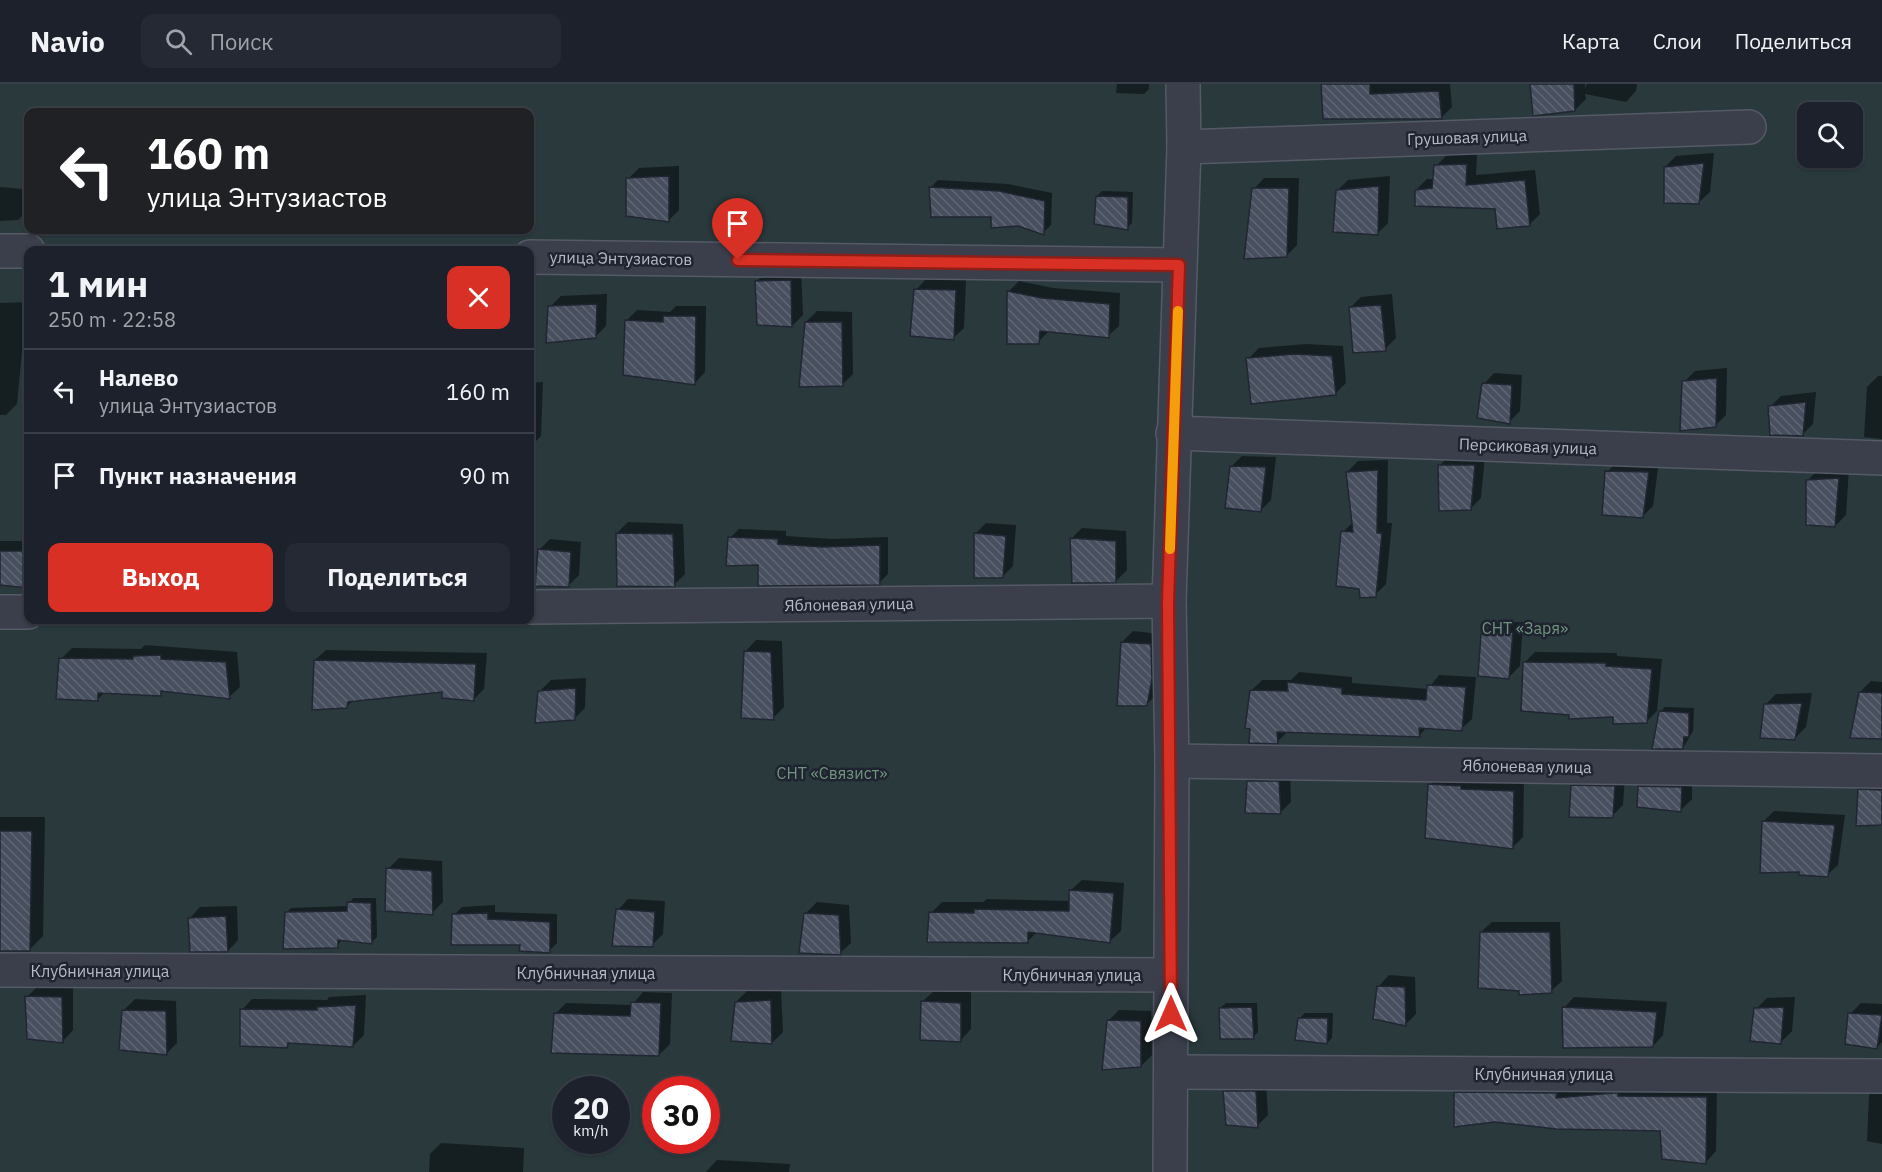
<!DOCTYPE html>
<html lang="ru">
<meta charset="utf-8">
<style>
body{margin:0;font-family:"IBM Plex Sans",sans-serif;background:#252934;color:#f1f3f6;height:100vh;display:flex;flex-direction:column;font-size:22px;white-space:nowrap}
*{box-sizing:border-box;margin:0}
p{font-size:20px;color:#a0a3a9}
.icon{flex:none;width:33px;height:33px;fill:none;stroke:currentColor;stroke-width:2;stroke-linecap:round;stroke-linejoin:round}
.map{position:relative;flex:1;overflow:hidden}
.panel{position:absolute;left:24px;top:162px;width:510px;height:378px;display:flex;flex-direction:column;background:#1c212c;border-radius:12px;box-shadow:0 2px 4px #0004,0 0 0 2px #3a3e48}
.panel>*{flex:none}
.guide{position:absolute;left:24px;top:24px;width:510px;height:126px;border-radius:12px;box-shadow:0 2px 4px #0004,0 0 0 2px #3a3e48;background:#202124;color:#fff;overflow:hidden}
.tools{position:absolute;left:1797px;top:18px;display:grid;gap:12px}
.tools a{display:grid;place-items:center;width:66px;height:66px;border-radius:12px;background:#1c212c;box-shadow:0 2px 4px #0004,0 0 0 2px #3a3e48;font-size:30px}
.speed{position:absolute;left:552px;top:992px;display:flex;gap:12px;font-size:30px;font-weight:700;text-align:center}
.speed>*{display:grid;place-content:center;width:78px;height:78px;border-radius:50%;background:#1c212c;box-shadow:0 2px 4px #0004,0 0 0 2px #3a3e48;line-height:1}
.speed small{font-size:15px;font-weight:400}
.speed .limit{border:9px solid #d22;background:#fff;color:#111}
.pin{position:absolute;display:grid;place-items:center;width:51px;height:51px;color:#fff;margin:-62px -26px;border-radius:50% 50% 50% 0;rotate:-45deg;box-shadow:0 0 6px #0007}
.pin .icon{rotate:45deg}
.me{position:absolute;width:66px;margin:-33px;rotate:0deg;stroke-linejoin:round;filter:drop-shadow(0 0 4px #0008)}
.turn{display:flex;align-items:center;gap:21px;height:126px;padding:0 24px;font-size:27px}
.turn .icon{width:78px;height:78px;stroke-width:2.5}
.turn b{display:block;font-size:42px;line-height:51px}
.round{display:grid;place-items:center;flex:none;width:63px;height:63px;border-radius:12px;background:#252934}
.head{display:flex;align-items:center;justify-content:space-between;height:102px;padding:0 24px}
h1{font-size:36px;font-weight:700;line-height:45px}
.button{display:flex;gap:12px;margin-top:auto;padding:12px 24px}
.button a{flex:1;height:69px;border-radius:12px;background:#d93025;color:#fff;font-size:24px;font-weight:700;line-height:69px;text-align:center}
.button a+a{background:#252934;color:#f1f3f6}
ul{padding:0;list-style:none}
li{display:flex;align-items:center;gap:18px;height:84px;padding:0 24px;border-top:2px solid #3a3e48}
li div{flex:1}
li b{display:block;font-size:22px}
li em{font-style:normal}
header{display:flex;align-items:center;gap:36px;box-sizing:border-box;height:84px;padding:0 30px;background:#1c212c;border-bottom:2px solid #3a3e48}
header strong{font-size:28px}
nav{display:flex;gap:33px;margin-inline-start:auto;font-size:21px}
.search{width:420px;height:54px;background:#252934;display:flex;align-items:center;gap:15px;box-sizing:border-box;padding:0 21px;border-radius:12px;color:#a0a3a9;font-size:22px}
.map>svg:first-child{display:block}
.garden{fill:#29393c;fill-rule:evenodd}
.shadow{fill:#0007}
.building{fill:url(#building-back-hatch);stroke:#212632;stroke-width:1.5}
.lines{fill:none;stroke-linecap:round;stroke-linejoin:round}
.minor-casing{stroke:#555a66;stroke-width:36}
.minor{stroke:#3a3f4b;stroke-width:33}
.route-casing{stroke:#8d1f18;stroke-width:15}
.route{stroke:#d93025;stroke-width:10}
.slow{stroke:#f59e0b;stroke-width:10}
.labels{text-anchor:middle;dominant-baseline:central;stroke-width:5;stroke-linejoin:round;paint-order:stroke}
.street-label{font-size:16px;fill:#b6bac6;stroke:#1f2430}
.park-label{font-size:16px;fill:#70947d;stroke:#1f2430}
</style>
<header>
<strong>Navio</strong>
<div class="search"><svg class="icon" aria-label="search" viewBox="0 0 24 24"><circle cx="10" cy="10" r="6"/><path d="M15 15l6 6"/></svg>Поиск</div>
<nav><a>Карта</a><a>Слои</a><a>Поделиться</a></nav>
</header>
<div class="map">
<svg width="1882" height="1088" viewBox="0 0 1882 1088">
<defs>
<pattern id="building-back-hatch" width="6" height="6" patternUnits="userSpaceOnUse" patternTransform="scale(1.5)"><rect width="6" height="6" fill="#484f5e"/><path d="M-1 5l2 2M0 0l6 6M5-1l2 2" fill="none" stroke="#606674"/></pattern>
</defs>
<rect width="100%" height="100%" fill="#262c3a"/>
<path class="garden" d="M 0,0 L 1882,0 L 1882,1088 L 0,1088 ZM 28,28 L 530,28 L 530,146 L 28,146 ZM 1808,28 L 1852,28 L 1852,74 L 1808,74 ZM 28,166 L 530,166 L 530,536 L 28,536 ZM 566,1005 L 616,1005 L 616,1056 L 566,1056 ZM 656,1005 L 706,1005 L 706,1056 L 656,1056 Z"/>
<g class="shadow">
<path d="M 1117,0 L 1149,0 L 1149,5 L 1144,10 L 1116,9 Z"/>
<path d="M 1323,0 L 1450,0 L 1452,23 L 1441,34 Z"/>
<path d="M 1532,0 L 1585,0 L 1585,4 L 1587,0 L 1637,0 L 1636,7 L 1626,18 L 1585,10 L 1586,15 L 1575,26 Z"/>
<path d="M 230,24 L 229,28 L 185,28 L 188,25 Z"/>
<path d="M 1714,69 L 1710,108 L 1699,118 L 1665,83 L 1676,72 Z"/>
<path d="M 1477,70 L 1476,91 L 1535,86 L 1540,130 L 1529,141 L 1496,123 L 1416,106 L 1427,95 L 1434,95 L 1436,82 L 1447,71 Z"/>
<path d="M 679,82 L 679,126 L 668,137 L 628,95 L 639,84 Z"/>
<path d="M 1390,92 L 1388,139 L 1377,150 L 1337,107 L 1348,96 Z"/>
<path d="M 1264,94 L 1299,94 L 1297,161 L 1286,172 L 1254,105 Z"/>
<path d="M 938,96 L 1008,100 L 1052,109 L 1051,141 L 1043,149 L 930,104 Z"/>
<path d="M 0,103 L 23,105 L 23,131 L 18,136 L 0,137 Z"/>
<path d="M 1102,107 L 1133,108 L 1132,139 L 1127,144 L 1097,112 Z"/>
<path d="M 801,186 L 803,231 L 792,242 L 757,197 L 767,187 Z"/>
<path d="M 926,195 L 966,196 L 964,244 L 953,254 L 916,206 Z"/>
<path d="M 1019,197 L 1053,204 L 1120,209 L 1119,242 L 1108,252 L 1049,247 L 1038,258 L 1008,208 Z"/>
<path d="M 607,210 L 606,242 L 595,253 L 550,223 L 561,212 Z"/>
<path d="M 1392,210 L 1396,254 L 1385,265 L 1350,224 L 1361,213 Z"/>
<path d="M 28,218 L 28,247 L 24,246 L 17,320 L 6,331 L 0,331 L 0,219 Z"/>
<path d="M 676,222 L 706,222 L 705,288 L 695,299 L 626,237 L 637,226 L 670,228 Z"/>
<path d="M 817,227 L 852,228 L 853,290 L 842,301 L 806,238 Z"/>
<path d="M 1306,260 L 1343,262 L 1346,299 L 1335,310 L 1248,275 L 1259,264 Z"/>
<path d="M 1727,284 L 1726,331 L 1715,342 L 1684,298 L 1695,287 Z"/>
<path d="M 1494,289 L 1522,291 L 1520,327 L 1509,338 L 1484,300 Z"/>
<path d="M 1878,292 L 1882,292 L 1882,355 L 1864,353 L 1867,303 Z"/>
<path d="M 543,298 L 541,352 L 530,363 L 530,299 Z"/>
<path d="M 1816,308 L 1813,340 L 1802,351 L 1770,323 L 1781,312 Z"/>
<path d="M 1450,371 L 1485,371 L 1481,414 L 1470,425 L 1439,382 Z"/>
<path d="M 1242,372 L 1276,373 L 1271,416 L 1260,427 L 1231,383 Z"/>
<path d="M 1388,376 L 1387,439 L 1392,439 L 1386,500 L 1375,511 L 1343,448 L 1353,438 L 1347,388 L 1358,377 Z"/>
<path d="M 1618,377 L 1659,377 L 1653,422 L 1642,433 L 1607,388 Z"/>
<path d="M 1849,384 L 1846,431 L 1835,442 L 1808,396 L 1819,385 Z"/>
<path d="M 628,438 L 683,440 L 685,490 L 674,501 L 617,449 Z"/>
<path d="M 986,439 L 1016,441 L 1013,482 L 1002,493 L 975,450 Z"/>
<path d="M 1082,444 L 1126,447 L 1127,486 L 1116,497 L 1071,455 Z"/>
<path d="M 739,445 L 786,447 L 786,452 L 832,455 L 888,453 L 888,490 L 879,499 L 730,454 Z"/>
<path d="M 550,455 L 581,458 L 579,491 L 568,502 L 539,466 Z"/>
<path d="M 0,457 L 28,457 L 28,502 L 0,499 Z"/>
<path d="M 1523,538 L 1520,582 L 1509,593 L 1483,550 L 1494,539 Z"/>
<path d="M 1133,547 L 1161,550 L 1157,610 L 1146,621 L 1122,558 Z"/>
<path d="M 756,556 L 782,557 L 784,623 L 773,634 L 746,567 Z"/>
<path d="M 145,561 L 237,568 L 240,603 L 229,613 L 165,606 L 160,610 L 105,608 L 98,615 L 61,575 L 72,564 L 141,565 Z"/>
<path d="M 326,566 L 487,569 L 484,605 L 473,616 L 444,606 L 353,616 L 347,623 L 315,576 Z"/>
<path d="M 1535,568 L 1617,569 L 1617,572 L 1662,575 L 1657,627 L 1646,638 L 1614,631 L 1570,629 L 1524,579 Z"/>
<path d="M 1299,588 L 1352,593 L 1352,599 L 1428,605 L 1439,591 L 1476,593 L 1472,635 L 1461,645 L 1427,643 L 1419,652 L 1288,647 L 1277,658 L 1251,607 L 1262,596 L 1291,596 Z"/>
<path d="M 586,594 L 585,624 L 574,635 L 540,607 L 551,596 Z"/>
<path d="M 1871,597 L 1882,598 L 1882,654 L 1860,608 Z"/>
<path d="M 1812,609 L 1806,643 L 1795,654 L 1765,621 L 1776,610 Z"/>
<path d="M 1665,623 L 1694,624 L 1693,647 L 1683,664 L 1660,628 Z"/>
<path d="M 1259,687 L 1290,687 L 1291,718 L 1280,729 L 1248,697 Z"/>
<path d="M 1441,690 L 1524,697 L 1523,753 L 1512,764 L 1430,701 Z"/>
<path d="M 1583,691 L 1625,692 L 1623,721 L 1612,732 L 1572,702 Z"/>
<path d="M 1650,692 L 1692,693 L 1692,715 L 1681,726 L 1639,703 Z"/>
<path d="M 1882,694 L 1882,740 L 1859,706 L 1870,695 Z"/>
<path d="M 1774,727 L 1845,731 L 1838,781 L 1827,791 L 1763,738 Z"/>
<path d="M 0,733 L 45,733 L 43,852 L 29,866 L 0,866 Z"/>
<path d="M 399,774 L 442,777 L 443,818 L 432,829 L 388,785 Z"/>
<path d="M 1082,796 L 1124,799 L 1121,847 L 1110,857 L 1037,848 L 1028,857 L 931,829 L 942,818 L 983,818 L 987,815 L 1070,817 L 1071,806 Z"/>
<path d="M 353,814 L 376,814 L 377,853 L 372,858 L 343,855 L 337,862 L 286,829 L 291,824 L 348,822 Z"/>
<path d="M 628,815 L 665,817 L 663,850 L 652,861 L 618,826 Z"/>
<path d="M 817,818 L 849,821 L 851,859 L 840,869 L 806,829 Z"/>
<path d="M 495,821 L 495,828 L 557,830 L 557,859 L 549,867 L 521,859 L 454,831 L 462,823 Z"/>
<path d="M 237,822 L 238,856 L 228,867 L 190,834 L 200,823 Z"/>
<path d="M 1492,838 L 1560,838 L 1562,897 L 1551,907 L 1521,905 L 1481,848 Z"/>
<path d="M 1389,891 L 1415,893 L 1416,930 L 1405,941 L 1379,902 Z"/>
<path d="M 38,902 L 73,903 L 73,946 L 63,957 L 27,913 Z"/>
<path d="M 781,906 L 783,948 L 772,959 L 736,918 L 747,907 Z"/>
<path d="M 934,907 L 971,908 L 971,945 L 961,956 L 923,917 Z"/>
<path d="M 643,908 L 672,909 L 670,960 L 659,971 L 631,971 L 631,969 L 555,930 L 566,919 L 632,921 Z"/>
<path d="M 366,911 L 364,951 L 353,962 L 291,958 L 287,963 L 242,926 L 252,915 L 327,916 L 329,913 Z"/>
<path d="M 1574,913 L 1667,918 L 1663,951 L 1653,962 L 1564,924 Z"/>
<path d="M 1795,913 L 1792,947 L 1781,958 L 1756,925 L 1767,914 Z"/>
<path d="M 135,915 L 176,917 L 177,959 L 167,969 L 124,926 Z"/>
<path d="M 1226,919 L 1257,919 L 1258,948 L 1253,953 L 1220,924 Z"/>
<path d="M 1861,919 L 1882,920 L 1882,958 L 1877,964 L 1850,930 Z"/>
<path d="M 1119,926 L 1151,927 L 1152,971 L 1141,982 L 1108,937 Z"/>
<path d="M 1305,929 L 1333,929 L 1332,954 L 1327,959 L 1300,934 Z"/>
<path d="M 1236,997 L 1266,997 L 1268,1031 L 1257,1042 L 1225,1008 Z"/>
<path d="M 1466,998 L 1717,1003 L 1716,1067 L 1706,1078 L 1662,1045 L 1495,1037 L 1455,1009 Z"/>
<path d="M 1880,1000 L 1882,1001 L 1882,1060 L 1867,1057 L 1869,1011 Z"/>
<path d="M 441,1059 L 524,1064 L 523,1088 L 429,1088 L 430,1070 Z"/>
<path d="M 717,1076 L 790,1080 L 789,1088 L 706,1088 Z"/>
</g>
<g class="building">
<path d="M 1321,0 L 1370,0 L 1370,10 L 1439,7 L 1442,35 L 1323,35 Z"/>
<path d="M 1530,0 L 1574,0 L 1575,27 L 1533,32 Z"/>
<path d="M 1704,79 L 1699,120 L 1664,119 L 1664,83 Z"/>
<path d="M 1467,80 L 1466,101 L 1525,96 L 1530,142 L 1497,145 L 1495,125 L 1415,122 L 1415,106 L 1432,104 L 1434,81 Z"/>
<path d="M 669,92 L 669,138 L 626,132 L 626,94 Z"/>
<path d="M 1379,102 L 1378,151 L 1333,148 L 1336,106 Z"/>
<path d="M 929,103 L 999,107 L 1045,117 L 1044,151 L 1018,142 L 991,144 L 991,133 L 931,133 Z"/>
<path d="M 1252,104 L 1289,104 L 1287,173 L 1244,175 Z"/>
<path d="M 1096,112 L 1128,113 L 1128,146 L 1094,140 Z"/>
<path d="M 791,196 L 792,243 L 757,241 L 755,197 Z"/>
<path d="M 914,205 L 956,206 L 954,256 L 910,252 Z"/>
<path d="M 1007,207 L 1042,214 L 1110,220 L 1109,254 L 1040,247 L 1039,260 L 1007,260 Z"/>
<path d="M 597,220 L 596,254 L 546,259 L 548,222 Z"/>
<path d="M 1381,221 L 1386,267 L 1353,269 L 1349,223 Z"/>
<path d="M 663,232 L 696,232 L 695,301 L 623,291 L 625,236 L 663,238 Z"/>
<path d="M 805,238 L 842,238 L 843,302 L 799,303 Z"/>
<path d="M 1295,270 L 1332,272 L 1336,311 L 1251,320 L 1246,274 Z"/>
<path d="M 1717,294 L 1716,343 L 1680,347 L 1682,297 Z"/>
<path d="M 1482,299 L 1512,301 L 1510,340 L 1477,334 Z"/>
<path d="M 1806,318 L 1803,352 L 1770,351 L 1768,322 Z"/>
<path d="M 1438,381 L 1475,381 L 1471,426 L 1439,427 Z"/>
<path d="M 1230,382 L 1266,383 L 1261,428 L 1225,424 Z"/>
<path d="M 1378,386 L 1377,449 L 1382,449 L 1376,513 L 1360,514 L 1359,505 L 1336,502 L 1341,447 L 1353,448 L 1346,388 Z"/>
<path d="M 1605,387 L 1649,388 L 1643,434 L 1602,431 Z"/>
<path d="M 1839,394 L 1835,443 L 1806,441 L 1806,396 Z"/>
<path d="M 616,449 L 673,450 L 675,503 L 617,502 Z"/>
<path d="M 974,449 L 1006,452 L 1003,494 L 974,494 Z"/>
<path d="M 728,453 L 778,455 L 778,460 L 823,463 L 880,461 L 880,501 L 758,502 L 758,481 L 726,482 Z"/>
<path d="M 1070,454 L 1116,457 L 1116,499 L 1072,499 Z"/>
<path d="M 538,465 L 571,468 L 569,503 L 535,502 Z"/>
<path d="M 0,467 L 28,467 L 28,504 L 0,501 Z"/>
<path d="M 1513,548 L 1509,595 L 1478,592 L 1481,550 Z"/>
<path d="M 1121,558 L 1151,560 L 1152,595 L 1147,622 L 1117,622 Z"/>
<path d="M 744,567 L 771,568 L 774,636 L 741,634 Z"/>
<path d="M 161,571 L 161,575 L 226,578 L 230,615 L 161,607 L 161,612 L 98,609 L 98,617 L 56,615 L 59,574 L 133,575 L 133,572 Z"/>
<path d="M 314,576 L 476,580 L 474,617 L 442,614 L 442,608 L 348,618 L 347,624 L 312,626 Z"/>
<path d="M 1523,578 L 1606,579 L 1606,582 L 1652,585 L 1647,639 L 1613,640 L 1613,633 L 1569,635 L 1569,631 L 1521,627 Z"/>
<path d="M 1287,598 L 1342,604 L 1342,610 L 1426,616 L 1427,601 L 1466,603 L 1462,647 L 1419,644 L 1420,653 L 1277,648 L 1278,660 L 1249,659 L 1250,645 L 1245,644 L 1250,606 L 1288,607 Z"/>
<path d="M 576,604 L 575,636 L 535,639 L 538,607 Z"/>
<path d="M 1859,608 L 1882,609 L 1882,655 L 1850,654 Z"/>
<path d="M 1802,619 L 1795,656 L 1760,654 L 1764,620 Z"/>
<path d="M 1659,627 L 1689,629 L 1689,653 L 1684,653 L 1683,665 L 1652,665 Z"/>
<path d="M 1247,697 L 1279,697 L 1281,730 L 1245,729 Z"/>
<path d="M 1428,700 L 1461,702 L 1461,705 L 1514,707 L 1513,765 L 1425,754 Z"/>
<path d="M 1571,701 L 1615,702 L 1613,734 L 1569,733 Z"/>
<path d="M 1638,702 L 1682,703 L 1681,728 L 1637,723 Z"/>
<path d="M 1858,705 L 1882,706 L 1882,741 L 1856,742 Z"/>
<path d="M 1762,737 L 1835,741 L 1828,793 L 1799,791 L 1799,788 L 1760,789 Z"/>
<path d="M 0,747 L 32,747 L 30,867 L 0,867 Z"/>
<path d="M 386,784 L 432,787 L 433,831 L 385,827 Z"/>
<path d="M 1069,806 L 1114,809 L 1110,859 L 1028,848 L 1028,859 L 927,858 L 929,828 L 974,829 L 974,825 L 1069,827 Z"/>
<path d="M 347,818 L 371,819 L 372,860 L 338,856 L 338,864 L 283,865 L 285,828 L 347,827 Z"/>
<path d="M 616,825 L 655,828 L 653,863 L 612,862 Z"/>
<path d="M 488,829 L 488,835 L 550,838 L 550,869 L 519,867 L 520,861 L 451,861 L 452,830 Z"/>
<path d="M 804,829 L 839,831 L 841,871 L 799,869 Z"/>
<path d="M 226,832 L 228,868 L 190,868 L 188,834 Z"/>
<path d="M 1480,848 L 1550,848 L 1552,909 L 1519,911 L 1519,907 L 1478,904 Z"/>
<path d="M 1377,902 L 1405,903 L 1406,942 L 1373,935 Z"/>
<path d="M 25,912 L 62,913 L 63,959 L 27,955 Z"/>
<path d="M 771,916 L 772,960 L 731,957 L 735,918 Z"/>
<path d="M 921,917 L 961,919 L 961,958 L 920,956 Z"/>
<path d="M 631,918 L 661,919 L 659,972 L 551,969 L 554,929 L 630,932 Z"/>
<path d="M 356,921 L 353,963 L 288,959 L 287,964 L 240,962 L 240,925 L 317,926 L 317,923 Z"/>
<path d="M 1252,923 L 1254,955 L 1220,955 L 1219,924 Z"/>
<path d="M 1562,923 L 1657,928 L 1653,963 L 1563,964 Z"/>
<path d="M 1784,923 L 1781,960 L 1750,957 L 1754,924 Z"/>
<path d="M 122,926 L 166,927 L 167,971 L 119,966 Z"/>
<path d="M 1848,929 L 1882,931 L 1877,965 L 1845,960 Z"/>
<path d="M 1298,934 L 1328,934 L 1327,960 L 1295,956 Z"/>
<path d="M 1107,936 L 1141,937 L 1141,983 L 1102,986 Z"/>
<path d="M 1223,1007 L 1256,1007 L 1258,1044 L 1226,1041 Z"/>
<path d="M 1454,1008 L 1557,1009 L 1556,1014 L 1614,1009 L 1618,1009 L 1618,1012 L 1707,1013 L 1706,1080 L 1662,1075 L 1660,1047 L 1556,1045 L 1495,1038 L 1454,1043 Z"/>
</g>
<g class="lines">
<g class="minor-casing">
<g id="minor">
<path d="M 1184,63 L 1749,43"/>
<path d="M 0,167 L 28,167"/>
<path d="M 530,173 L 1179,181"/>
<path d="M 1173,349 L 1882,374"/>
<path d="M 530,523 L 1169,517"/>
<path d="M 0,528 L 28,528"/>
<path d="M 1172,677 L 1882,687"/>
<path d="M 0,886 L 1171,891"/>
<path d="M 1171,988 L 1882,992"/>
<path d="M 1170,1088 L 1172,677 L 1169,517 L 1184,63 L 1183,0"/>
</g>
</g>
<use href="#minor" class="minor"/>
</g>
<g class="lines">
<g class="route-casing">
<path id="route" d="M 738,176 L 1179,181 L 1168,518 L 1171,930"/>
</g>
<use href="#route" class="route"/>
<path class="slow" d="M 1170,465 L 1178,227"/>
</g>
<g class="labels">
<g class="street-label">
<text transform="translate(1467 53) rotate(-2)">Грушовая улица</text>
<text transform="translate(621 174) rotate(1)">улица Энтузиастов</text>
<text transform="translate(1528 362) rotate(2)">Персиковая улица</text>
<text transform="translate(849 520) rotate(-1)">Яблоневая улица</text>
<text transform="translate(1527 682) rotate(1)">Яблоневая улица</text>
<text x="100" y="887">Клубничная улица</text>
<text x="586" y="889">Клубничная улица</text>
<text x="1072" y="891">Клубничная улица</text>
<text x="1544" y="990">Клубничная улица</text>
</g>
<g class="park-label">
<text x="1525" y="544">СНТ «Заря»</text>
<text x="832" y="689">СНТ «Связист»</text>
</g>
</g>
</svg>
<div class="tools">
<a><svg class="icon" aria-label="search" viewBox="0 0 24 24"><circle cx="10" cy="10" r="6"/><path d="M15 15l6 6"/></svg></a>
</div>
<div class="speed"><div>20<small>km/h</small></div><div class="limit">30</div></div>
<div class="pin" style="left:738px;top:176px;background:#d93025"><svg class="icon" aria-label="arrive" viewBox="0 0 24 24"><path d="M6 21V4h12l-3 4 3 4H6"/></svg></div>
<svg class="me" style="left:1171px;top:930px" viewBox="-20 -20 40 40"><path d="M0-17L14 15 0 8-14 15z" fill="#d93025" stroke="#fff" stroke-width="4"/></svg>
<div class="guide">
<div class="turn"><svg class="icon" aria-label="left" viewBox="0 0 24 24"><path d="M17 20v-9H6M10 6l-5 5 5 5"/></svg><div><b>160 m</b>улица Энтузиастов</div></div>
</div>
<section class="panel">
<div class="head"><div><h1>1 мин</h1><p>250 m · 22:58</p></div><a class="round" style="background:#d93025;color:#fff"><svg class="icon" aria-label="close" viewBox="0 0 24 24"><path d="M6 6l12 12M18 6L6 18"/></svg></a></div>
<ul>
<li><svg class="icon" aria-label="left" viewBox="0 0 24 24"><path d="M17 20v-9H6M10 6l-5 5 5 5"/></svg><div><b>Налево</b><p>улица Энтузиастов</p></div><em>160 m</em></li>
<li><svg class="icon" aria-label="arrive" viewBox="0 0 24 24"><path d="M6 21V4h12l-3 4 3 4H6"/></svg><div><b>Пункт назначения</b></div><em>90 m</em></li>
</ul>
<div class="button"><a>Выход</a><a>Поделиться</a></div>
</section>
</div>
